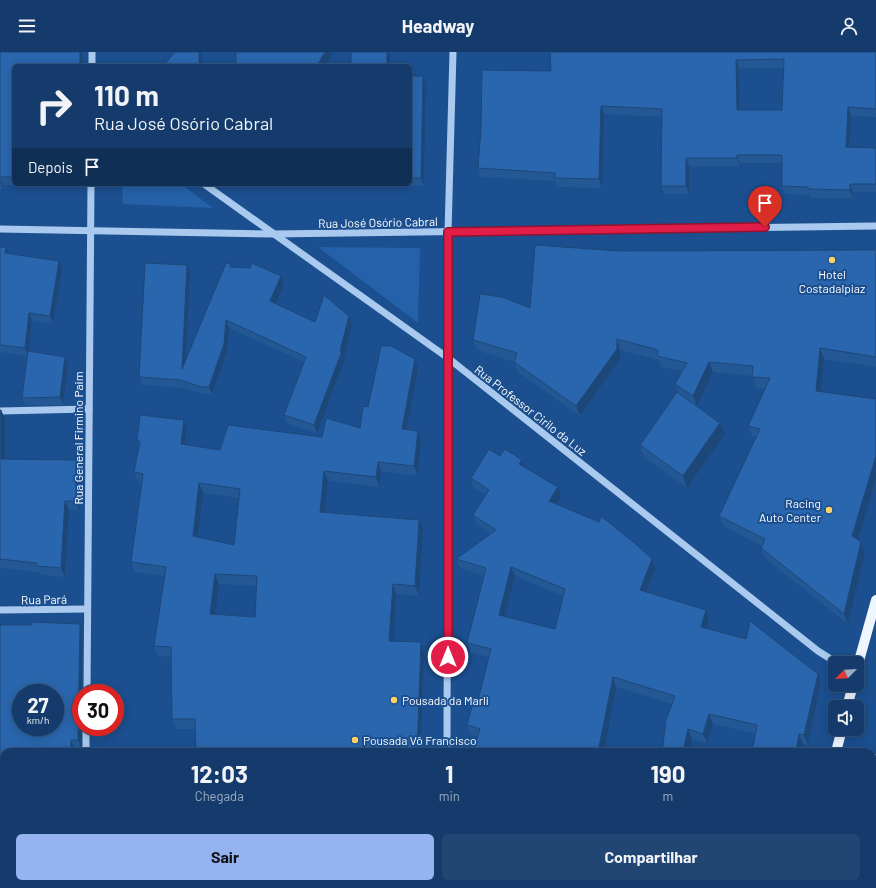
<!DOCTYPE html>
<html lang="pt">
<meta charset="utf-8">
<style>
body{margin:0;font-family:Barlow,sans-serif;background:#214673;color:#f1f3f6;height:100vh;display:flex;flex-direction:column;font-size:15px;white-space:nowrap}
*{box-sizing:border-box;margin:0}
p{font-size:13px;color:#9dadc1}
.icon{flex:none;width:22px;height:22px;fill:none;stroke:currentColor;stroke-width:2;stroke-linecap:round;stroke-linejoin:round}
.map{position:relative;flex:1;overflow:hidden}
.details{position:absolute;left:0px;top:696px;width:876px;height:140px;display:flex;flex-direction:column;background:#143b6b;border-radius:12px 12px 0 0;box-shadow:0 2px 10px #0003,0 0 0 1px #33557e}
.details>*{flex:none}
.banner{position:absolute;left:12px;top:12px;width:400px;height:122px;border-radius:6px;box-shadow:0 2px 10px #0003,0 0 0 1px #33557e;background:#143b6b;color:#f1f3f6;overflow:hidden}
.needle{width:26px;rotate:246deg}
.tools{position:absolute;left:828px;top:604px;display:grid;gap:8px}
.tools a{display:grid;place-items:center;width:36px;height:36px;border-radius:6px;background:#143b6b;box-shadow:0 2px 10px #0003,0 0 0 1px #33557e;font-size:20px}
.speed{position:absolute;left:12px;top:632px;display:flex;gap:8px;font-size:20px;font-weight:700;text-align:center}
.speed>*{display:grid;place-content:center;width:52px;height:52px;border-radius:50%;background:#143b6b;box-shadow:0 2px 10px #0003,0 0 0 1px #33557e;line-height:1}
.speed small{font-size:10px;font-weight:400}
.speed .limit{border:6px solid #d22;background:#fff;color:#111}
.pin{position:absolute;display:grid;place-items:center;width:34px;height:34px;color:#fff;margin:-41px -17px;border-radius:50% 50% 50% 0;rotate:-45deg;box-shadow:0 0 4px #0007}
.pin .icon{rotate:45deg}
.me{position:absolute;width:44px;margin:-22px;rotate:0deg;stroke-linejoin:round;filter:drop-shadow(0 0 3px #0008)}
.turn{display:flex;align-items:center;gap:14px;height:84px;padding:0 16px;font-size:18px}
.turn .icon{width:52px;height:52px;stroke-width:2.5}
.turn b{display:block;font-size:28px;line-height:34px}
.then{display:flex;align-items:center;height:38px;padding:0 16px;background:#0003;gap:8px;font-size:15px}
.eta{display:flex;justify-content:space-evenly;align-items:center;height:68px;text-align:center}
.eta b{font-size:24px;font-weight:700;line-height:28px}
.primary-button{display:flex;gap:8px;margin-top:auto;padding:8px 16px}
.primary-button a{flex:1;height:46px;border-radius:6px;background:#95b2f1;color:#111;font-size:16px;font-weight:700;line-height:46px;text-align:center}
.primary-button a+a{background:#214673;color:#f1f3f6}
header{display:flex;justify-content:space-between;align-items:center;height:52px;padding:0 16px;background:#143b6b;font-size:18px;font-weight:700}
.map>svg:first-child{display:block}
.green{fill:#2461a8}
.lines{fill:none;stroke-linecap:round;stroke-linejoin:round}
.minor{stroke:#a9c9ee;stroke-width:7}
.major{stroke:#f0f6ff;stroke-width:10}
.wall{fill:#245895;fill-rule:evenodd}
.shaded-wall{fill:#1d4779}
.building{fill:#2a66ad;stroke:#1d4779;fill-rule:evenodd}
.route-casing{stroke:#92132f;stroke-width:10}
.route{stroke:#e11d48;stroke-width:7}
.poi-dot{fill:#ffd166;stroke:#1b4f8f;stroke-width:1.5}
.labels{text-anchor:middle;dominant-baseline:central;stroke-width:4;stroke-linejoin:round;paint-order:stroke}
.street-label{font-size:12px;fill:#fff;stroke:#1b4f8f}
.poi-label{font-size:12px;fill:#fff;stroke:#1b4f8f;text-anchor:start}
</style>
<header><svg class="icon" aria-label="menu" viewBox="0 0 24 24"><path d="M4 6h16M4 12h16M4 18h16"/></svg>Headway<svg class="icon" aria-label="person" viewBox="0 0 24 24"><circle cx="12" cy="8" r="4"/><path d="M4 21q1-7 8-7t8 7"/></svg></header>
<div class="map">
<svg width="876" height="836" viewBox="0 0 876 836">
<rect width="100%" height="100%" fill="#1b4f8f"/>
<g class="green">
<path d="M 122,132 L 181,132 L 213,156 L 123,152 Z"/>
<path d="M 318,195 L 420,196 L 418,271 Z"/>
</g>
<g class="lines">
<g class="minor">
<path d="M 92,14 L 92,0"/>
<path d="M 204,132 L 448,306 L 818,599 L 837,611"/>
<path d="M 0,177 L 274,182 L 876,174"/>
<path d="M 0,359 L 89,357"/>
<path d="M 0,558 L 87,557"/>
<path d="M 87,641 L 91,132"/>
<path d="M 86,700 L 86,675"/>
<path d="M 447,700 L 448,180 L 453,0"/>
<path d="M 85,836 L 85,832"/>
<path d="M 447,836 L 447,832"/>
</g>
<g class="major">
<path d="M 857,616 L 876,548"/>
<path d="M 847,655 L 853,633"/>
<path d="M 836,700 L 842,677"/>
<path d="M 872,722 L 876,707"/>
<path d="M 802,836 L 803,832"/>
<path d="M 842,836 L 843,832"/>
</g>
</g>
<g class="wall">
<path d="M 0,0 L 82,0 L 83,14 L 14,14 L 14,132 L 85,132 L 85,135 L 3,133 L 3,137 L 0,137 Z"/>
<path d="M 550,0 L 876,0 L 876,65 L 851,64 L 850,95 L 876,96 L 876,140 L 853,140 L 853,146 L 811,146 L 810,143 L 785,142 L 782,134 L 782,111 L 740,111 L 740,114 L 689,114 L 689,142 L 664,142 L 661,134 L 662,65 L 604,62 L 602,136 L 558,135 L 555,129 L 481,125 L 478,116 L 551,19 ZM 739,16 L 783,16 L 782,58 L 740,58 Z"/>
<path d="M 410,24 L 426,33 L 424,134 L 334,133 L 333,132 L 410,132 Z"/>
<path d="M 0,195 L 6,195 L 9,202 L 59,209 L 62,217 L 53,272 L 32,268 L 28,299 L 68,313 L 63,353 L 25,353 L 22,346 L 28,304 L 0,300 Z"/>
<path d="M 876,198 L 876,315 L 824,307 L 821,340 L 858,488 L 865,501 L 848,572 L 765,506 L 761,496 L 762,494 L 723,474 L 719,464 L 756,385 L 752,384 L 748,374 L 765,336 L 756,336 L 753,324 L 713,320 L 697,354 L 725,382 L 687,436 L 644,405 L 640,393 L 679,341 L 675,332 L 682,319 L 661,315 L 659,308 L 620,298 L 620,307 L 580,364 L 518,320 L 514,310 L 477,298 L 473,288 L 530,256 L 619,199 Z"/>
<path d="M 231,212 L 232,215 L 284,232 L 275,252 L 315,270 L 352,272 L 344,305 L 345,307 L 317,381 L 287,371 L 284,363 L 304,310 L 229,276 L 227,300 L 212,342 L 204,342 L 184,336 L 142,333 L 139,325 L 190,221 L 186,308 Z"/>
<path d="M 415,307 L 418,317 L 407,378 L 421,389 L 418,424 L 381,419 L 379,435 L 328,429 L 325,460 L 423,478 L 419,544 L 396,542 L 393,589 L 421,590 L 424,600 L 421,700 L 196,700 L 195,677 L 176,677 L 172,667 L 171,605 L 158,604 L 154,594 L 164,524 L 135,520 L 131,510 L 141,431 L 138,430 L 134,420 L 139,394 L 137,389 L 187,378 L 186,393 L 220,398 L 322,385 L 360,376 L 368,355 ZM 203,441 L 239,446 L 234,493 L 198,485 ZM 219,532 L 256,534 L 255,565 L 215,562 Z"/>
<path d="M 0,358 L 1,358 L 5,367 L 5,407 L 76,408 L 80,418 L 79,458 L 69,458 L 65,525 L 41,523 L 39,520 L 0,516 Z"/>
<path d="M 500,404 L 522,408 L 525,415 L 561,445 L 557,452 L 652,507 L 655,517 L 647,540 L 706,558 L 709,568 L 707,576 L 821,631 L 808,693 L 713,672 L 707,691 L 692,687 L 672,652 L 616,635 L 478,685 L 471,683 L 467,673 L 478,648 L 489,605 L 471,601 L 467,591 L 484,524 L 460,516 L 456,507 L 491,482 L 477,472 L 473,463 L 486,443 L 474,436 L 471,426 ZM 515,524 L 563,544 L 555,577 L 504,564 Z"/>
<path d="M 32,570 L 80,572 L 82,580 L 82,641 L 81,641 L 81,696 L 74,696 L 74,700 L 4,700 L 4,832 L 72,832 L 72,836 L 0,836 L 0,573 L 32,573 ZM 21,641 L 55,641 L 55,675 L 21,675 Z"/>
</g>
<g class="shaded-wall">
<path d="M 80,0 L 82,0 L 83,14 L 80,14 Z"/>
<rect x="199" y="0" width="3" height="14"/>
<path d="M 325,0 L 333,0 L 325,14 L 317,14 Z"/>
<rect x="387" y="0" width="3" height="14"/>
<path d="M 736,8 L 739,16 L 740,66 L 737,58 Z"/>
<path d="M 423,24 L 426,33 L 424,134 L 421,126 Z"/>
<path d="M 601,54 L 604,62 L 602,136 L 599,127 Z"/>
<path d="M 848,55 L 851,64 L 849,104 L 846,95 Z"/>
<path d="M 737,103 L 740,111 L 740,114 L 737,106 Z"/>
<path d="M 686,106 L 689,114 L 689,142 L 686,134 Z"/>
<path d="M 0,126 L 3,133 L 3,137 L 0,129 Z"/>
<path d="M 850,132 L 853,140 L 853,146 L 850,138 Z"/>
<path d="M 6,195 L 9,202 L 5,201 Z"/>
<path d="M 59,209 L 62,217 L 53,272 L 50,264 Z"/>
<path d="M 187,213 L 190,221 L 185,325 L 182,317 Z"/>
<path d="M 281,224 L 284,232 L 273,257 L 270,249 Z"/>
<path d="M 29,261 L 32,268 L 28,304 L 25,296 Z"/>
<path d="M 349,264 L 352,272 L 344,305 L 345,307 L 317,381 L 314,373 L 340,299 Z"/>
<path d="M 226,268 L 229,276 L 227,300 L 212,342 L 209,335 Z"/>
<path d="M 617,287 L 620,298 L 620,307 L 580,364 L 576,354 Z"/>
<path d="M 820,296 L 824,307 L 820,349 L 816,339 Z"/>
<path d="M 65,305 L 68,313 L 63,353 L 60,345 Z"/>
<path d="M 415,307 L 418,317 L 405,387 L 402,377 Z"/>
<path d="M 709,310 L 713,320 L 697,354 L 693,344 Z"/>
<path d="M 1,358 L 5,367 L 5,417 L 1,407 Z"/>
<path d="M 184,368 L 187,378 L 184,402 L 181,392 Z"/>
<path d="M 720,371 L 725,382 L 687,436 L 683,424 Z"/>
<path d="M 418,379 L 421,389 L 418,424 L 414,414 Z"/>
<path d="M 876,404 L 876,427 L 856,494 L 852,484 Z"/>
<path d="M 76,408 L 80,418 L 79,458 L 76,449 Z"/>
<path d="M 522,408 L 525,417 L 519,412 Z"/>
<path d="M 378,410 L 381,419 L 379,435 L 376,425 Z"/>
<path d="M 324,419 L 328,429 L 324,470 L 320,460 Z"/>
<path d="M 199,431 L 203,441 L 197,494 L 193,484 Z"/>
<path d="M 558,435 L 561,445 L 553,458 L 549,449 Z"/>
<path d="M 65,449 L 69,458 L 65,525 L 61,516 Z"/>
<path d="M 419,468 L 423,478 L 419,544 L 415,534 Z"/>
<path d="M 861,490 L 865,501 L 848,572 L 844,562 Z"/>
<path d="M 652,507 L 655,517 L 644,547 L 640,538 Z"/>
<path d="M 511,515 L 515,524 L 502,573 L 499,563 Z"/>
<path d="M 215,522 L 219,532 L 214,572 L 210,562 Z"/>
<path d="M 393,532 L 396,542 L 393,599 L 389,589 Z"/>
<path d="M 706,558 L 709,568 L 704,584 L 701,575 Z"/>
<path d="M 80,572 L 82,580 L 82,641 L 81,641 L 81,696 L 78,688 Z"/>
<path d="M 421,590 L 424,600 L 421,700 L 417,700 Z"/>
<path d="M 818,622 L 821,631 L 808,693 L 804,683 Z"/>
<path d="M 613,625 L 616,635 L 604,700 L 598,700 Z"/>
<path d="M 709,662 L 713,672 L 707,691 L 703,682 Z"/>
<path d="M 688,677 L 692,687 L 689,700 L 683,700 Z"/>
<path d="M 799,682 L 803,692 L 801,700 L 796,700 Z"/>
<path d="M 71,688 L 74,696 L 74,700 L 71,700 Z"/>
<rect x="69" y="832" width="3" height="4"/>
<rect x="283" y="832" width="3" height="4"/>
<rect x="369" y="832" width="3" height="4"/>
<path d="M 770,832 L 776,832 L 775,836 L 770,836 Z"/>
</g>
<g class="building">
<path d="M 0,0 L 80,0 L 80,14 L 14,14 L 14,125 L 0,125 Z"/>
<path d="M 175,0 L 199,0 L 199,14 L 163,14 Z"/>
<path d="M 236,0 L 325,0 L 317,14 L 236,14 Z"/>
<rect x="351" y="0" width="36" height="14"/>
<path d="M 550,0 L 876,0 L 876,57 L 848,55 L 846,95 L 876,96 L 876,132 L 850,132 L 850,138 L 808,137 L 808,135 L 782,134 L 782,103 L 737,103 L 737,106 L 686,106 L 686,134 L 661,134 L 662,57 L 601,54 L 599,127 L 555,126 L 555,121 L 478,116 L 481,76 L 482,18 L 551,19 ZM 784,7 L 782,58 L 737,58 L 736,8 Z"/>
<path d="M 410,24 L 423,24 L 421,126 L 410,126 Z"/>
<path d="M 535,193 L 619,199 L 876,198 L 876,305 L 820,296 L 816,339 L 876,347 L 876,404 L 852,484 L 861,490 L 844,562 L 761,496 L 765,487 L 719,464 L 760,377 L 748,374 L 770,326 L 752,325 L 753,314 L 709,310 L 693,344 L 675,332 L 687,311 L 657,304 L 658,298 L 617,287 L 617,297 L 576,354 L 514,310 L 517,301 L 473,288 L 480,242 L 502,245 L 530,256 Z"/>
<path d="M 0,195 L 6,195 L 5,201 L 59,209 L 50,264 L 29,261 L 25,296 L 0,293 Z"/>
<path d="M 145,211 L 187,213 L 182,317 L 226,211 L 231,212 L 230,215 L 250,216 L 252,211 L 281,224 L 270,249 L 315,270 L 324,243 L 349,264 L 340,299 L 342,299 L 314,373 L 284,363 L 306,305 L 226,268 L 224,292 L 209,335 L 201,335 L 181,328 L 139,325 Z"/>
<path d="M 381,294 L 391,294 L 415,307 L 402,377 L 418,379 L 414,414 L 378,410 L 376,425 L 324,419 L 320,460 L 419,468 L 415,534 L 393,532 L 389,589 L 421,590 L 417,700 L 196,700 L 195,667 L 172,667 L 171,595 L 154,594 L 166,515 L 131,510 L 143,422 L 134,420 L 140,389 L 137,389 L 140,363 L 184,368 L 181,392 L 220,398 L 228,373 L 322,385 L 326,366 L 360,376 L 363,354 L 368,355 ZM 199,431 L 240,437 L 234,493 L 193,484 ZM 215,522 L 257,524 L 255,565 L 210,562 Z"/>
<path d="M 28,299 L 65,305 L 60,345 L 22,346 Z"/>
<path d="M 677,340 L 720,371 L 683,424 L 640,393 Z"/>
<path d="M 0,358 L 1,358 L 1,407 L 76,408 L 76,449 L 65,449 L 61,516 L 37,514 L 37,511 L 0,507 Z"/>
<path d="M 489,397 L 500,404 L 505,397 L 522,408 L 519,412 L 558,435 L 549,449 L 599,470 L 601,464 L 638,494 L 652,507 L 640,538 L 706,558 L 701,575 L 746,587 L 750,569 L 818,622 L 804,683 L 799,682 L 796,700 L 752,700 L 757,673 L 709,662 L 703,682 L 688,677 L 683,700 L 662,700 L 666,668 L 675,644 L 613,625 L 598,700 L 473,700 L 480,677 L 467,673 L 474,647 L 478,648 L 491,597 L 467,591 L 486,516 L 456,507 L 496,478 L 473,463 L 489,438 L 471,426 ZM 511,515 L 565,537 L 555,577 L 499,563 Z"/>
<path d="M 32,570 L 80,572 L 78,688 L 71,688 L 71,700 L 4,700 L 4,832 L 69,832 L 69,836 L 0,836 L 0,573 L 32,573 ZM 21,641 L 55,641 L 55,675 L 21,675 Z"/>
<rect x="132" y="832" width="151" height="4"/>
<rect x="326" y="832" width="43" height="4"/>
<path d="M 476,832 L 770,832 L 770,836 L 475,836 Z"/>
</g>
<g class="lines">
<g class="route-casing">
<path id="route" d="M 448,605 L 448,180 L 765,175"/>
</g>
<use href="#route" class="route"/>
</g>
<g class="poi-dot">
<circle cx="832" cy="208" r="4"/>
<circle cx="829" cy="458" r="4"/>
<circle cx="394" cy="648" r="4"/>
<circle cx="355" cy="688" r="4"/>
</g>
<g class="labels">
<g class="street-label">
<text transform="translate(378 170) rotate(-1)">Rua José Osório Cabral</text>
<text transform="translate(531 358) rotate(38)">Rua Professor Cirilo da Luz</text>
<text transform="translate(78 386) rotate(-90)">Rua General Firmino Paim</text>
<text transform="translate(44 547) rotate(-1)">Rua Pará</text>
</g>
<g class="poi-label">
<text x="832" y="222" text-anchor="middle">Hotel<tspan x="832" dy="14">Costadalpiaz</tspan></text>
<text x="821" y="451" text-anchor="end">Racing<tspan x="821" dy="14">Auto Center</tspan></text>
<text x="402" y="648">Pousada da Marli</text>
<text x="363" y="688">Pousada Vô Francisco</text>
</g>
</g>
</svg>
<div class="tools">
<a><svg class="needle" viewBox="-14 -14 28 28"><path d="M0-13l5 13h-10z" fill="#e53935"/><path d="M0 13l5-13h-10z" fill="#9dadc1"/></svg></a>
<a><svg class="icon" aria-label="sound" viewBox="0 0 24 24"><path d="M4 9h4l5-4v14l-5-4H4zM17 9q2 3 0 6"/></svg></a>
</div>
<div class="speed"><div>27<small>km/h</small></div><div class="limit">30</div></div>
<div class="pin" style="left:765px;top:175px;background:#d93025"><svg class="icon" aria-label="arrive" viewBox="0 0 24 24"><path d="M6 21V4h12l-3 4 3 4H6"/></svg></div>
<svg class="me" style="left:448px;top:605px" viewBox="-20 -20 40 40"><circle r="17" fill="#e11d48" stroke="#fff" stroke-width="3"/><path d="M0-11L8 9 0 5-8 9z" fill="#fff"/></svg>
<div class="banner">
<div class="turn"><svg class="icon" aria-label="right" viewBox="0 0 24 24"><path d="M7 20v-9h11M14 6l5 5-5 5"/></svg><div><b>110 m</b>Rua José Osório Cabral</div></div>
<div class="then">Depois<svg class="icon" aria-label="arrive" viewBox="0 0 24 24"><path d="M6 21V4h12l-3 4 3 4H6"/></svg></div>
</div>
<section class="details">
<div class="eta">
<div><b>12:03</b><p>Chegada</p></div>
<div><b>1</b><p>min</p></div>
<div><b>190</b><p>m</p></div>
</div>
<div class="primary-button"><a>Sair</a><a>Compartilhar</a></div>
</section>
</div>
